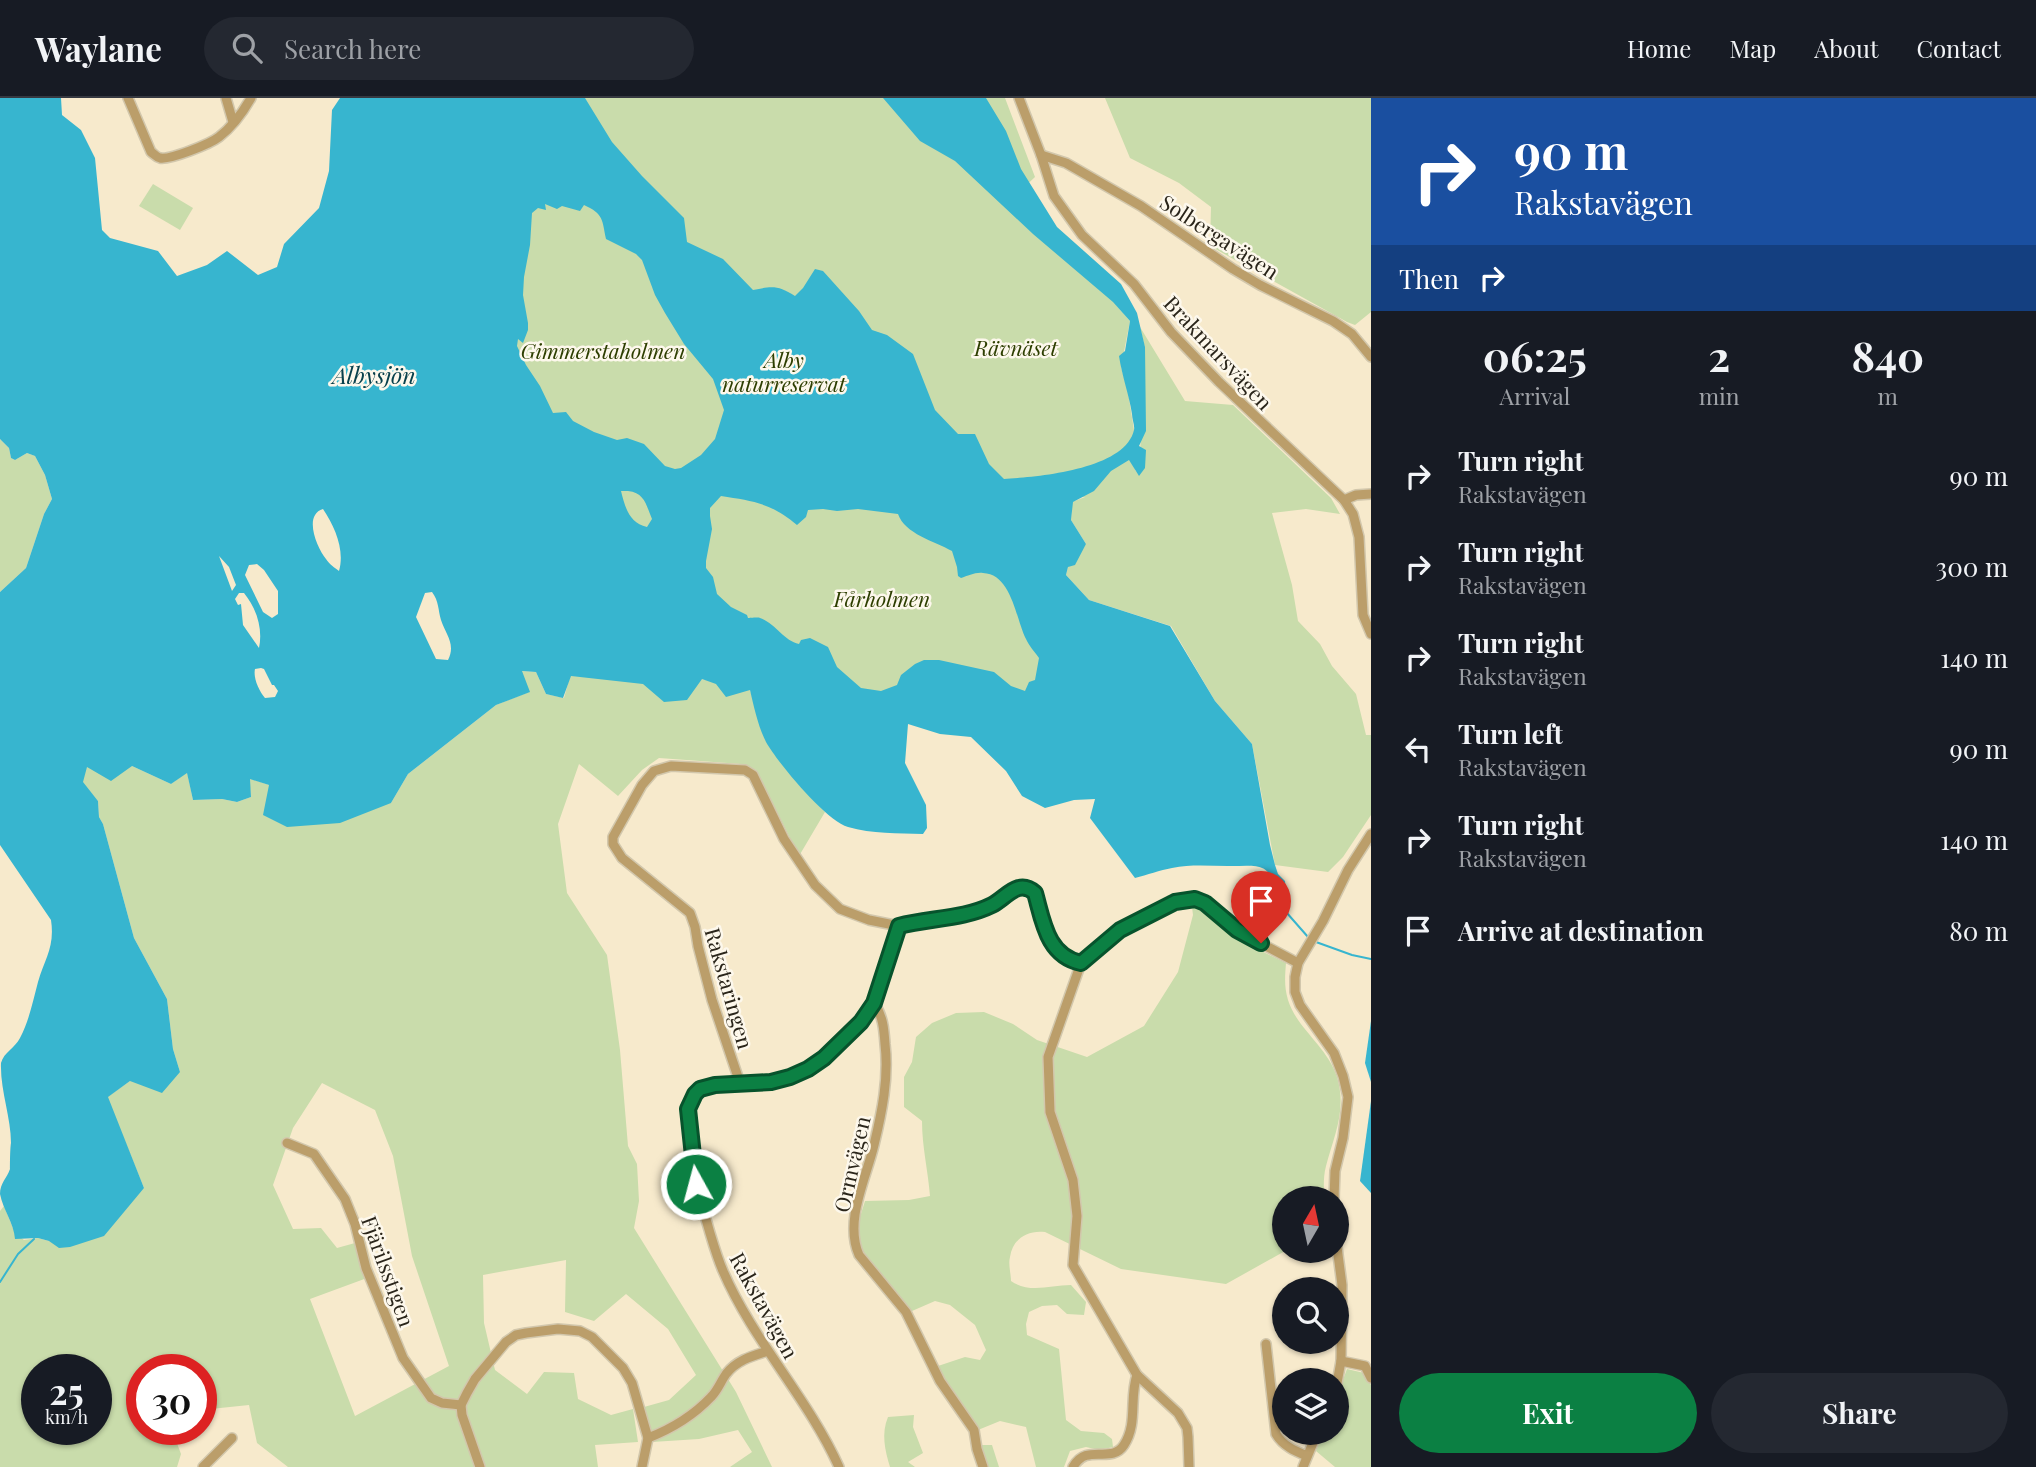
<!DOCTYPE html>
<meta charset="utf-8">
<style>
body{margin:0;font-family:"Playfair Display",serif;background:#242831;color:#f1f3f6;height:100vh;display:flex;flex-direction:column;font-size:26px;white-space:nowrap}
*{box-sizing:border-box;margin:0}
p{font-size:23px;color:#9ea1a6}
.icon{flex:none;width:38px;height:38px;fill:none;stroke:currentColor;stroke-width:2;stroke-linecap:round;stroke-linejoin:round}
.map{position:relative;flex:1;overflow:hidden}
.drawer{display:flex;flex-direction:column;background:#171b24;width:665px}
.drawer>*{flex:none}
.top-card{background:#1a4fa0;color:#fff;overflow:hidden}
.needle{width:46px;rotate:9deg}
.buttons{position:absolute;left:1272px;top:1088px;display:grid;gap:14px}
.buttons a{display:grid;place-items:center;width:77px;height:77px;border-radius:50%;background:#171b24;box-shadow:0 2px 5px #0004;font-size:35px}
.speed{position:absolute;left:21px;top:1256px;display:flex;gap:14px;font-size:35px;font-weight:700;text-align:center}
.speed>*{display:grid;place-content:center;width:91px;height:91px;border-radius:50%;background:#171b24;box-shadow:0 2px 5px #0004;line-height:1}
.speed small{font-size:18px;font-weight:400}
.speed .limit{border:10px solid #d22;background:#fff;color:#111}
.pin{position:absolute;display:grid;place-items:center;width:60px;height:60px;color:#fff;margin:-72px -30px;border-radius:50% 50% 50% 0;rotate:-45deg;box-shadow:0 0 7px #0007}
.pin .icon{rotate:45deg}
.me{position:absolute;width:77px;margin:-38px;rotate:353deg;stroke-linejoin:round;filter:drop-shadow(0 0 5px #0008)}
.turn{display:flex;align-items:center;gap:24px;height:147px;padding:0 28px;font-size:32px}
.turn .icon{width:91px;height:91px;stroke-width:2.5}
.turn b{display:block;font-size:49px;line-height:60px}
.then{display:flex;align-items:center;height:66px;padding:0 28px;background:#0003;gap:14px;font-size:26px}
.eta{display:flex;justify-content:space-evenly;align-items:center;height:119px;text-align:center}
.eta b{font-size:42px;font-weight:700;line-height:49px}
.cta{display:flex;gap:14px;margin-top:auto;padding:14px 28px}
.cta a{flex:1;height:80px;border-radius:42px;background:#0b8043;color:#fff;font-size:28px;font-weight:700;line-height:80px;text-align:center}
.cta a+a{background:#242831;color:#f1f3f6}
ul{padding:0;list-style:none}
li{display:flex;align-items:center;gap:21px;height:91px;padding:0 28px}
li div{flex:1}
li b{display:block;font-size:26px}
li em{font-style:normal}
header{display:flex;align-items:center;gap:42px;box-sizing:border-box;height:98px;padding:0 35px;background:#171b24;border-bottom:2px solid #363941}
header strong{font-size:33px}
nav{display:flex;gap:38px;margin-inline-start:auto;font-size:24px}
.search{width:490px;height:63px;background:#242831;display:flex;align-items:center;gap:18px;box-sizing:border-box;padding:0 24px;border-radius:38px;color:#9ea1a6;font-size:26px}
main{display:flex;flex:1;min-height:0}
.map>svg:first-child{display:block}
.green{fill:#c9dcab;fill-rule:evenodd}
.water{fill:#37b5cf;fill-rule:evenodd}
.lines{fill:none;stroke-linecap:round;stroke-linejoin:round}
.stream{stroke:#37b5cf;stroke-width:2}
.minor-casing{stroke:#d2c7ac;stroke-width:12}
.minor{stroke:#bb9e6a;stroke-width:9}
.route-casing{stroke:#07532c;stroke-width:18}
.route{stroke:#0b8043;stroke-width:12}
.labels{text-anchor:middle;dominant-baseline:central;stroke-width:5;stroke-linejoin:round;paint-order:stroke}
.street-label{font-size:21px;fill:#2a251a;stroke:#fdf8ec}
.park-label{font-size:21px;font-style:italic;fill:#2d3e00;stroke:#fdf8ec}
.water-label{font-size:23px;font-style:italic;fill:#08404c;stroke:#fdf8ec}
</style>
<header>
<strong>Waylane</strong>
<div class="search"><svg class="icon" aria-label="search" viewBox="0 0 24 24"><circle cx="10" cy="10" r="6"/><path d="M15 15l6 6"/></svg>Search here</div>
<nav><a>Home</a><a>Map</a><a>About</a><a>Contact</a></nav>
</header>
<main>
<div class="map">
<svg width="1371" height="1369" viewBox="0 0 1371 1369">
<rect width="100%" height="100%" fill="#f7eacc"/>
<g class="green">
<path d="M 390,0 L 1005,0 L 1035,79 L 1014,99 L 1115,191 L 1116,207 L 1130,223 L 1121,269 L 1128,294 L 1134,332 L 1135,372 L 1139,377 L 1145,250 L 1140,229 L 1185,303 L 1233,307 L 1331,400 L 1340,416 L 1306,411 L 1272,415 L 1292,487 L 1298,523 L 1320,546 L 1332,568 L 1356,596 L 1366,637 L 1371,637 L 1371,717 L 1343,759 L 1328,774 L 1275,767 L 1252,646 L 1215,603 L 1171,528 L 1089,502 L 1066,477 L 1068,469 L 1086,446 L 1071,422 L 1072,404 L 1085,399 L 1027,398 L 1130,638 L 828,601 L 332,161 Z"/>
<path d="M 1105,0 L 1371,0 L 1371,214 L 1355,227 L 1347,224 L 1210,148 L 1211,109 L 1179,85 L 1130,60 Z"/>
<path d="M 153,86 L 193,110 L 180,132 L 139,108 Z"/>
<path d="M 0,341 L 9,350 L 11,360 L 15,362 L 27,355 L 35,358 L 45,377 L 52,401 L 44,416 L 26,470 L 0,494 Z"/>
<path d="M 521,573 L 536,574 L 546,596 L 564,600 L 570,578 L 702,581 L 750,592 L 766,643 L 800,688 L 825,714 L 799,758 L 756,672 L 741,666 L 659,660 L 642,672 L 618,698 L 579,666 L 558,726 L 567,795 L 607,857 L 620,952 L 628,1048 L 637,1066 L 639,1103 L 634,1130 L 736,1294 L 772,1369 L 730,1369 L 752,1354 L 738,1332 L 699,1341 L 652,1344 L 644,1309 L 669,1302 L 696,1277 L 668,1231 L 626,1196 L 594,1223 L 565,1214 L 566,1162 L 483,1177 L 484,1225 L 495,1272 L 527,1296 L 544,1274 L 574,1275 L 578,1301 L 611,1317 L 633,1311 L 638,1344 L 595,1347 L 598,1369 L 288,1369 L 257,1345 L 249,1307 L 201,1312 L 201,1272 L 142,1272 L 142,1332 L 172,1332 L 181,1356 L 177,1369 L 0,1369 L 0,1113 L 4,1108 L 15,1135 L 24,1142 L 38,1140 L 49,1143 L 144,1090 L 107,999 L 130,983 L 180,974 L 173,951 L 167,901 L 134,840 L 103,726 L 99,719 L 98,703 L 82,684 L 85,665 L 132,668 L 171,686 L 187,674 L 193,702 L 222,701 L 237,704 L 251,699 L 249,680 L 269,687 L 391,705 L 408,676 L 496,607 L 529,594 ZM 322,985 L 375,1012 L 393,1058 L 412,1158 L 449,1268 L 355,1318 L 310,1201 L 367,1180 L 355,1145 L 337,1150 L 321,1130 L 293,1131 L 273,1087 L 293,1030 ZM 37,1272 L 96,1272 L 96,1332 L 37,1332 Z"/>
<path d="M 1192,809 L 1203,811 L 1237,841 L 1286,865 C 1285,878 1284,889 1288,902 C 1297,931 1327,948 1337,979 C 1347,1012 1334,1038 1326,1068 C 1323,1079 1324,1090 1324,1101 L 1284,1101 L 1285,1153 L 1226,1186 L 1121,1171 L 1045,1134 C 1028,1132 1013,1140 1010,1159 C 1008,1166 1011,1176 1011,1183 C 1030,1196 1050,1187 1071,1187 L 1086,1204 L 1084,1217 L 1067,1216 L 1057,1207 L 1042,1208 L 1029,1214 L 1026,1226 L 1027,1237 L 1059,1251 L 1066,1322 L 1081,1333 L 1104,1335 L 1112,1341 L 1113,1349 L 1099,1352 L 1086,1349 L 1070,1353 L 1064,1369 L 1036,1369 L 1026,1329 L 1000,1323 L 978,1332 L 944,1285 L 938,1268 L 965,1259 L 980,1262 L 986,1252 L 975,1227 L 950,1207 L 935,1203 L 912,1213 L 859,1152 L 855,1135 L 865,1103 L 909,1102 L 930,1098 C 928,1072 922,1049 922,1023 L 904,1009 L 904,979 L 912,964 L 916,939 L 932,925 L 956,915 L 984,914 L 1013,926 L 1037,942 L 1087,959 L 1144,928 L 1178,874 L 1193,817 Z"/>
<path d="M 1347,1271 L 1364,1275 L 1371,1287 L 1371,1369 L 1335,1369 L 1316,1353 L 1323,1335 L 1337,1335 L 1337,1298 Z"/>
<path d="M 914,1317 L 913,1329 L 923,1355 L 908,1364 L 915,1369 L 890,1369 C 885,1352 881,1336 888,1319 Z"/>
<path d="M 979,1347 L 992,1347 L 999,1369 L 985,1369 Z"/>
</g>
<g class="water">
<path d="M 0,0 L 61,0 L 62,17 L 81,32 L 95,60 L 102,132 L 110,140 L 158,153 L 177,178 L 207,167 L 227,153 L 258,177 L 277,169 L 284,146 L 319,110 L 329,73 L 332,12 L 340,0 L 585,0 L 612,44 L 642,78 L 684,120 L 687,144 L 723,161 L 753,192 C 772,188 778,187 795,198 L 803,190 L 815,171 L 823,173 L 859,213 L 872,232 L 887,237 L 913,256 L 935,312 L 958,336 L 975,336 L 989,366 L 1004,381 C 1036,379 1125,372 1134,332 C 1135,328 1132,321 1132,316 C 1129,297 1122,278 1119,258 L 1125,253 L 1130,223 L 1113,204 L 1033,136 L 955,63 L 920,43 L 883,0 L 986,0 L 1006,33 L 1021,71 L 1057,129 L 1121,186 L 1137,215 L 1145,249 L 1146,333 L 1139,348 L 1146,352 L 1145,370 L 1139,378 L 1129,362 L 1111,373 L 1094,393 L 1073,404 L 1071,422 L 1086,446 L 1075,467 L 1068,469 L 1066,477 L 1089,502 L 1170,528 L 1215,603 L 1252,646 L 1270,747 L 1275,767 L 1278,776 L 1285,783 L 1286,794 L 1278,799 L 1282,805 L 1275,808 L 1269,789 L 1272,786 C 1271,762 1245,769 1228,768 C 1210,768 1191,766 1172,770 C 1160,772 1147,777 1135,780 L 1090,720 L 1095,701 L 1074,702 L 1045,710 L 1022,698 L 1006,673 L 971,639 L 940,636 L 908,626 L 905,665 L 926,707 L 927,730 L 923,736 C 898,735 872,736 848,729 C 825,722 778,665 766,644 C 758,628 754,609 750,592 L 726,599 L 716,586 L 702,581 L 687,602 L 664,604 L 643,586 L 571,578 L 563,600 L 546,596 L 536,574 L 522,573 L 530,594 L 496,607 L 408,676 L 391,705 L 340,725 L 287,729 L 263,717 L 269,687 L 250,681 L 251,699 L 237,704 L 222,701 L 193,702 L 187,675 L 171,686 L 132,668 L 111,683 L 87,669 L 83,684 L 98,703 L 99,719 L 103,726 L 134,840 L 167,901 L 173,951 L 180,974 L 162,995 L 130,983 L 108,999 L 144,1090 L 104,1138 L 70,1149 L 59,1150 L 49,1143 L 38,1140 L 15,1141 C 14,1125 3,1112 0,1096 C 0,1085 7,1080 10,1071 C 10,1068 10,1050 11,1045 C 11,1019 0,992 1,965 C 4,954 15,950 20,940 C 29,923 33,903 38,884 C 45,860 55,849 51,822 L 0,747 L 0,494 L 26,470 L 44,416 L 52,401 L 45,377 L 35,358 L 27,355 L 15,362 L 11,360 L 9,350 L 0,341 ZM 545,106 L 557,111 L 562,108 L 580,113 L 584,107 C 604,116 602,122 606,141 L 636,156 L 642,162 L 655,197 L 665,215 L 684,246 L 713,281 L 724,312 L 715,341 L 701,357 L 681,370 L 675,371 L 665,368 L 644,346 L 627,340 L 617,342 L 594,334 L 573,323 L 566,314 L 553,315 L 540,288 L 526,267 L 517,248 L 518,241 L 523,245 L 528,232 L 528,225 L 523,197 L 524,179 L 530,147 L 532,115 L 538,110 L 546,112 ZM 628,393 C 645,395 646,407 652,421 L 647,429 C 629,425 625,409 621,393 ZM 721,398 C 753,403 771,405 797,427 L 806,419 L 808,412 L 823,411 L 837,413 L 858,411 L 898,416 C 905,436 934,443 952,453 L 957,469 L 958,478 L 961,480 C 968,478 975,474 983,475 C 1012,476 1016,522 1026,541 C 1029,548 1035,554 1039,560 L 1035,582 L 1029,584 L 1025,593 L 1011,588 L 994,574 L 939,562 L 924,562 L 915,566 L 901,577 L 897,587 L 881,593 L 861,590 L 837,569 L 828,549 L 810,540 L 801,542 L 799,546 C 784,543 775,525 760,520 C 759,519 749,520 748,520 L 747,517 L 731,509 L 717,496 L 713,479 L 706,470 L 706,463 L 712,431 L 710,418 L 710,410 ZM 323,411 C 335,429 345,452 339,473 C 335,470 329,466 326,461 C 317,450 303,417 323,411 ZM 219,458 L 229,469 L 236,487 L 232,493 ZM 257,466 L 264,472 L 278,493 L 278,516 L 272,520 L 263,514 L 245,477 L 249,467 ZM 432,494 C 439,503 438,512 441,522 C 446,537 456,546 448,562 L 436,561 L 416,519 L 425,495 ZM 239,495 L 244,495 C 257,511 263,531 259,550 L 243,527 L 241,506 L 238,507 L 235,501 ZM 261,570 L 264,571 L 272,587 L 274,587 L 278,593 L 275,599 L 265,600 C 259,593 253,580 255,571 Z"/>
<path d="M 1371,923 L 1371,984 L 1365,965 Z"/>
<path d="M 1371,1003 L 1371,1095 L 1360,1083 Z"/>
</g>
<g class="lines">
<g class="stream">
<path d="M 1279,806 L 1308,839"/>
<path d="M 1316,844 L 1352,857 L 1371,861"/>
<path d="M 0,1184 L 18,1156 L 34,1141"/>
</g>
<g class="minor-casing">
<g id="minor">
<path d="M 128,0 L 151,54 C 154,56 156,59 160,60 C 170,62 210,46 219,39 C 232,29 243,14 251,0"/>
<path d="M 226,0 L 233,24"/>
<path d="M 1019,0 L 1041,57 L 1054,98 L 1082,137 L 1134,186 L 1171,234 L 1219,284 L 1344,402 L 1353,416 L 1359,439 L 1363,517 L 1371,536"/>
<path d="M 1041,57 L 1066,65 L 1141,108 L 1233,171 L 1260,187 L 1333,223 L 1352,236 L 1371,259"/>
<path d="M 1344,402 L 1356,397 L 1371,396"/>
<path d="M 1081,865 L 1048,959 L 1050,1014 L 1073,1082 L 1077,1118 L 1073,1167 L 1137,1277 L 1178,1315 L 1187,1330 L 1188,1339 L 1189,1369"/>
<path d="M 1081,865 L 1120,832 L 1175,804 L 1195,801 L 1205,805 L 1245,837 L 1298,865"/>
<path d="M 874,905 C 883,918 884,931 885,946 C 889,980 882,1014 874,1047 C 866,1081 844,1123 859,1157 L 906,1214 L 940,1283 L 974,1332 L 977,1351 L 983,1369"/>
<path d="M 740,985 L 712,902 L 698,848 L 695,829 L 690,815 L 622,760 L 613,746 L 613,739 L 642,687 L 654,673 L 671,668 L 745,672 L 753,677 L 784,741 L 815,787 L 840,811 L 869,822 L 899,828 L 970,814 L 992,807 L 1017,790 L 1031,792 L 1035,795 C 1043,823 1047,858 1081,865"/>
<path d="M 287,1045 L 314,1056 L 345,1101 L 355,1126 L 366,1170 L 403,1260 L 431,1300 L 442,1305 L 461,1307"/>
<path d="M 1334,1101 L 1335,1073 L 1343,1040 L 1348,999 L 1343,978 L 1334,955 L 1300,907 L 1295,894 L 1295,879 L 1298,865 L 1323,823 L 1348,772 L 1371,736"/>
<path d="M 1337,1149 L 1342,1187 L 1341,1263 L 1337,1285"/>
<path d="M 1266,1246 L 1276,1336 C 1283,1348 1295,1353 1307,1358"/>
<path d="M 1341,1263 L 1365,1268 L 1371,1280"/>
<path d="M 648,1340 C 671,1331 694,1317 711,1299 C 718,1292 721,1283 726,1276 C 737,1262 752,1258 768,1253"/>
<path d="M 203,1369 L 232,1340"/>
<path d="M 480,1369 L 462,1317 L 461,1307 L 467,1295 L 475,1281 L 506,1244 L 516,1237 L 526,1235 L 558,1231 L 580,1233 L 592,1239 L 623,1270 L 632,1285 L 648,1340 L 642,1369"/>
<path d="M 839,1369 C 808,1300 753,1243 723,1173 C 711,1146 670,1008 700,991 C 722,979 751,988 774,983 C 812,975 858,939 875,904 C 886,880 892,853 899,828"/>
<path d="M 1073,1369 C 1087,1344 1111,1367 1124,1347 C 1138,1326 1129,1300 1137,1277"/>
<path d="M 1303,1369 L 1317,1335"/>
</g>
</g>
<use href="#minor" class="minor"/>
</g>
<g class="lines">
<g class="route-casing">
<path id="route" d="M 696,1086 L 688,1011 L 695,996 L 700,991 L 715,987 L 771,984 L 790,979 L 808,971 L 824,960 L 861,924 L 874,905 L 899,828 C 929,820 964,821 992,807 C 1006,800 1018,780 1035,795 C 1043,823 1047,858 1081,865 L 1120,832 L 1175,804 L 1195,801 L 1205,805 L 1237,832 L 1261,845"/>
</g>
<use href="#route" class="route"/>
</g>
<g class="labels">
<g class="street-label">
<text transform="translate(1220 138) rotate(33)">Solbergavägen</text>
<text transform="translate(1219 254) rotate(47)">Brakmarsvägen</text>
<text transform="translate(730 890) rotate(74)">Rakstaringen</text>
<text transform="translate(851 1066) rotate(-77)">Ormvägen</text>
<text transform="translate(389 1173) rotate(70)">Fjärilsstigen</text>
<text transform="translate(765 1207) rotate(61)">Rakstavägen</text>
</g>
<g class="park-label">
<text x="1016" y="249">Rävnäset</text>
<text x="603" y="252">Gimmerstaholmen</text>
<text x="784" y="261">Alby<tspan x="784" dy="24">naturreservat</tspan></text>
<text x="882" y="500">Fårholmen</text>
</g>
<g class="water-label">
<text x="374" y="276">Albysjön</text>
</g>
</g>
</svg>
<div class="buttons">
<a><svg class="needle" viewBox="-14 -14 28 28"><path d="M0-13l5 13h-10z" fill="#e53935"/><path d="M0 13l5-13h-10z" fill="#9ea1a6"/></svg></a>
<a><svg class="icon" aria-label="search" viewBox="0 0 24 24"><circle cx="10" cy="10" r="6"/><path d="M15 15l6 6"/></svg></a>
<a><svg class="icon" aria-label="layers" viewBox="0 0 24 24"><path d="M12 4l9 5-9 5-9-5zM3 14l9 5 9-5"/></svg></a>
</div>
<div class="speed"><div>25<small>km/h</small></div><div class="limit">30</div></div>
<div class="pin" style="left:1261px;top:845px;background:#d93025"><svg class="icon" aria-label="arrive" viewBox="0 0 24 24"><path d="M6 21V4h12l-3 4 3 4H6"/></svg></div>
<svg class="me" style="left:696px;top:1086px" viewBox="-20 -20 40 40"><circle r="17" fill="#0b8043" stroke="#fff" stroke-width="3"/><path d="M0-11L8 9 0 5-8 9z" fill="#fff"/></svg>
</div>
<section class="drawer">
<div class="top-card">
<div class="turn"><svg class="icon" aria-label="right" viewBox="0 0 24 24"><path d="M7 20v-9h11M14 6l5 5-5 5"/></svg><div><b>90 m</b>Rakstavägen</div></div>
<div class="then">Then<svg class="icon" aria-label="right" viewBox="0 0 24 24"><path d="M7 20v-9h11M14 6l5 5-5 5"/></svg></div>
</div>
<div class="eta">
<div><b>06:25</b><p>Arrival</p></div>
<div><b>2</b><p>min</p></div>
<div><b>840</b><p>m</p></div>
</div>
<ul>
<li><svg class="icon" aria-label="right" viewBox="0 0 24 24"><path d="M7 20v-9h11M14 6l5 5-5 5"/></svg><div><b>Turn right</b><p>Rakstavägen</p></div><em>90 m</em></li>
<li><svg class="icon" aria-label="right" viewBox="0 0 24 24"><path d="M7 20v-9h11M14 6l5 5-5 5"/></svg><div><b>Turn right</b><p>Rakstavägen</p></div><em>300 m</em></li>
<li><svg class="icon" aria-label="right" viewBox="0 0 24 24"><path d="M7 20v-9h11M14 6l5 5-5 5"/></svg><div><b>Turn right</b><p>Rakstavägen</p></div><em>140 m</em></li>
<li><svg class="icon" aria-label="left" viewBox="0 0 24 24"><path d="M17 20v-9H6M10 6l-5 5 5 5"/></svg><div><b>Turn left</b><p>Rakstavägen</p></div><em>90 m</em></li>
<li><svg class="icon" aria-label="right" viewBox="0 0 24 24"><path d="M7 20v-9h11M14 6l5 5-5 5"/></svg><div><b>Turn right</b><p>Rakstavägen</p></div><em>140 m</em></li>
<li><svg class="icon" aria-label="arrive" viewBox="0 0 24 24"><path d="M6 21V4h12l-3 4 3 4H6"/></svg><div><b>Arrive at destination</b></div><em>80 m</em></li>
</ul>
<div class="cta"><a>Exit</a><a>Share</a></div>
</section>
</main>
